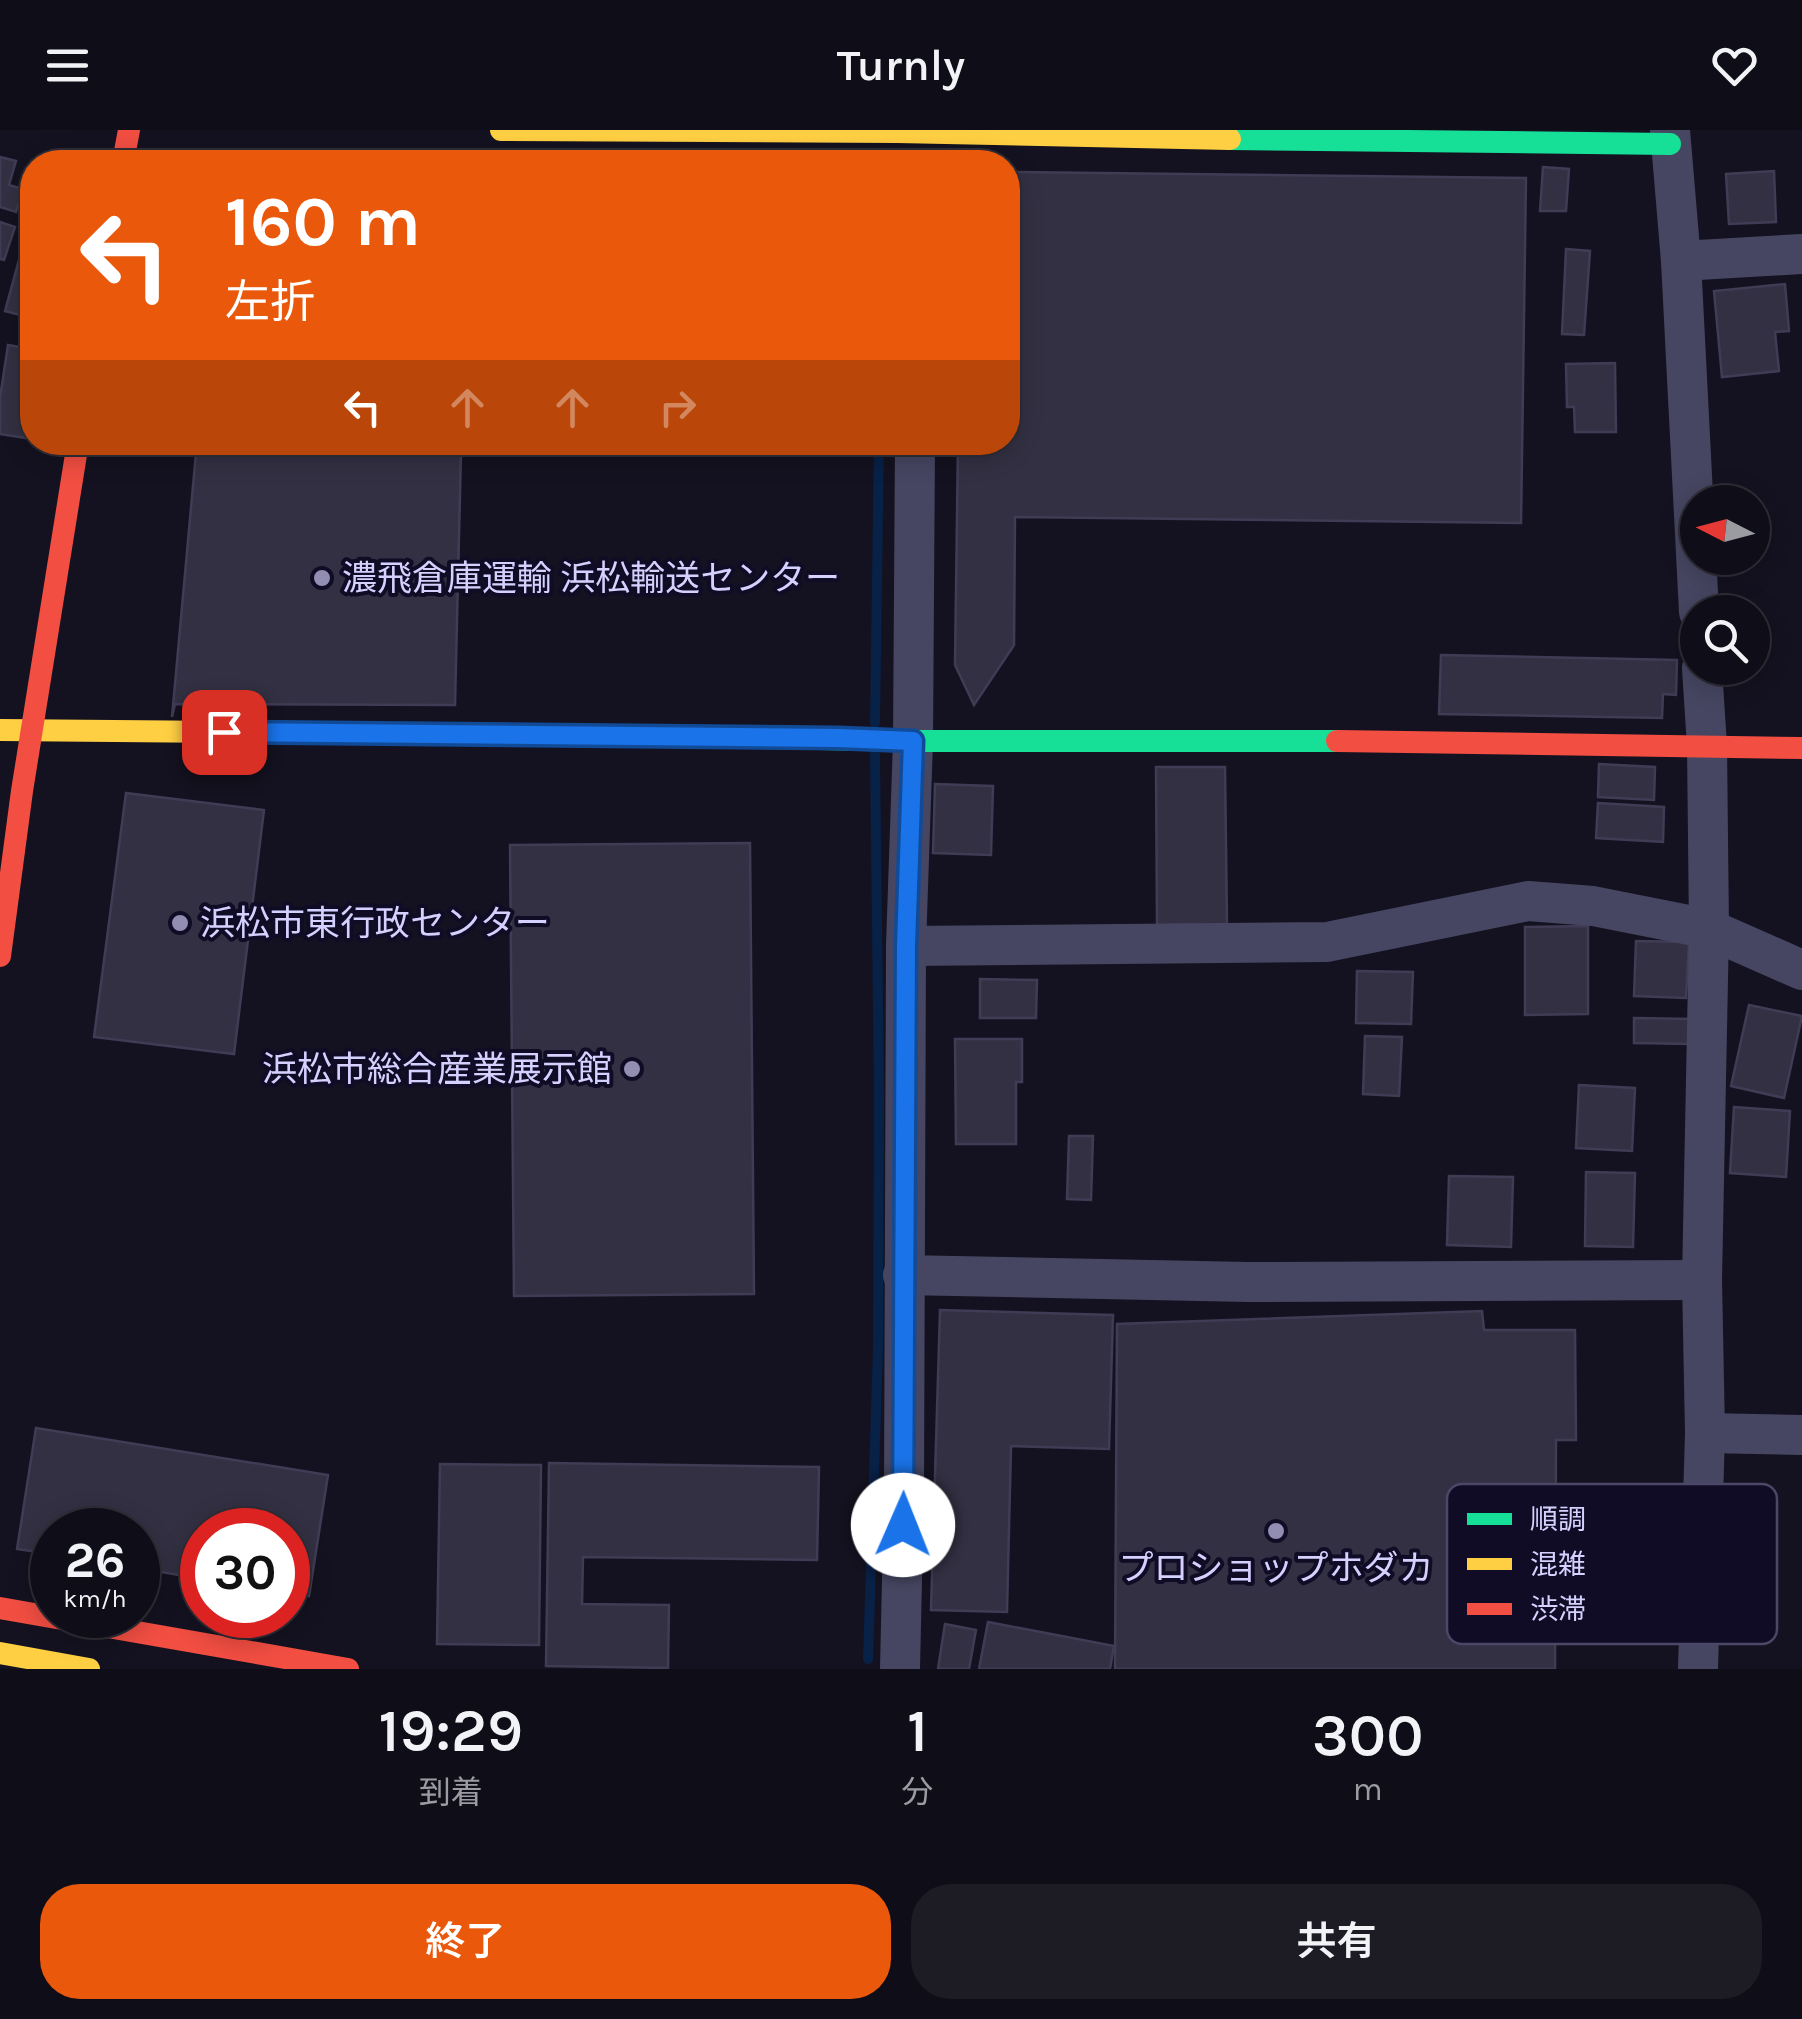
<!DOCTYPE html>
<html lang="ja">
<meta charset="utf-8">
<style>
body{margin:0;font-family:Karla,"Noto Sans JP",sans-serif;background:#1d1c25;color:#f1f3f6;height:100vh;display:flex;flex-direction:column;font-size:38px;white-space:nowrap}
*{box-sizing:border-box;margin:0}
p{font-size:32px;color:#9b9ca2}
.icon{flex:none;width:55px;height:55px;fill:none;stroke:currentColor;stroke-width:2;stroke-linecap:round;stroke-linejoin:round}
.map{position:relative;height:1539px;overflow:hidden}
.panel{display:flex;flex-direction:column;background:#0f0e18;flex:1}
.panel>*{flex:none}
.top-card{position:absolute;left:20px;top:20px;width:1000px;height:305px;border-radius:40px;box-shadow:0 5px 25px #0003,0 0 0 2px #2f2e37;background:#ea580c;color:#fff;overflow:hidden}
.needle{width:65px;rotate:276deg}
.tools{position:absolute;left:1680px;top:355px;display:grid;gap:20px}
.tools a{display:grid;place-items:center;width:90px;height:90px;border-radius:50%;background:#0f0e18;box-shadow:0 5px 25px #0003,0 0 0 2px #2f2e37;font-size:50px}
.speed{position:absolute;left:30px;top:1378px;display:flex;gap:20px;font-size:50px;font-weight:700;text-align:center}
.speed>*{display:grid;place-content:center;width:130px;height:130px;border-radius:50%;background:#0f0e18;box-shadow:0 5px 25px #0003,0 0 0 2px #2f2e37;line-height:1}
.speed small{font-size:25px;font-weight:400}
.speed .limit{border:15px solid #d22;background:#fff;color:#111}
.pin{position:absolute;display:grid;place-items:center;width:85px;height:85px;color:#fff;margin:-42px;border-radius:20px;box-shadow:0 5px 15px #0006}
.me{position:absolute;width:110px;margin:-55px;rotate:1deg;stroke-linejoin:round;filter:drop-shadow(0 0 8px #0008)}
.turn{display:flex;align-items:center;gap:35px;height:210px;padding:0 40px;font-size:45px}
.turn .icon{width:130px;height:130px;stroke-width:2.5}
.turn b{display:block;font-size:70px;line-height:85px}
.lanes{display:flex;align-items:center;height:95px;padding:0 40px;background:#0003;justify-content:center;gap:50px;direction:ltr}
.lanes .off{opacity:.35}
.eta{display:flex;justify-content:space-evenly;align-items:center;height:170px;text-align:center}
.eta b{font-size:60px;font-weight:600;line-height:70px}
.primary-button{display:flex;gap:20px;margin-top:auto;padding:20px 40px}
.primary-button a{flex:1;height:115px;border-radius:40px;background:#ea580c;color:#fff;font-size:40px;font-weight:600;line-height:115px;text-align:center}
.primary-button a+a{background:#1d1c25;color:#f1f3f6}
header{display:flex;justify-content:space-between;align-items:center;height:130px;padding:0 40px;background:#0f0e18;font-size:45px;font-weight:600}
.map>svg:first-child{display:block}
.lines{fill:none;stroke-linecap:round;stroke-linejoin:round}
.stream{stroke:#082147;stroke-width:10}
.building{fill:#323042;stroke:#403c55;stroke-width:2.5}
.street{stroke:#464662;stroke-width:40}
.fast{stroke:#16e098;stroke-width:22}
.slow{stroke:#ffcf43;stroke-width:22}
.jam{stroke:#f24e42;stroke-width:22}
.route-casing{stroke:#114b97;stroke-width:25}
.route{stroke:#1a73e8;stroke-width:18}
.poi-dot{fill:#918eb1;stroke:#100c26;stroke-width:4}
.labels{text-anchor:middle;dominant-baseline:central;stroke-width:8;stroke-linejoin:round;paint-order:stroke}
.poi-label{font-size:35px;fill:#d5d1ff;stroke:#100c26;text-anchor:start}
.key{fill:#100c26;stroke:#4b4767;stroke-width:2.5}
.key-label{font-size:28px;fill:#d5d1ff}
</style>
<header><svg class="icon" aria-label="menu" viewBox="0 0 24 24"><path d="M4 6h16M4 12h16M4 18h16"/></svg>Turnly<svg class="icon" aria-label="heart" viewBox="0 0 24 24"><path d="M12 20l-8-8c-3-5 5-10 8-4 3-6 11-1 8 4z"/></svg></header>
<div class="map">
<svg width="1802" height="1539" viewBox="0 0 1802 1539">
<rect width="100%" height="100%" fill="#141220"/>
<g class="lines">
<g class="stream">
<path d="M 875,593 L 879,312"/>
<path d="M 868,1529 L 878,1218 L 879,966 L 875,625"/>
</g>
</g>
<g class="building">
<path d="M 321,22 L 355,22 L 355,32 L 320,32 Z"/>
<path d="M 0,27 L 16,31 L 9,55 L 23,59 L 16,82 L 0,77 Z"/>
<path d="M 1543,37 L 1569,39 L 1566,81 L 1540,81 Z"/>
<path d="M 1774,41 L 1776,92 L 1729,94 L 1726,44 Z"/>
<path d="M 1008,42 L 1526,48 L 1521,393 L 1015,387 L 1014,515 L 974,575 L 955,535 L 958,312 L 1008,312 Z"/>
<path d="M 0,92 L 15,97 L 4,130 L 0,129 Z"/>
<path d="M 22,119 L 32,122 L 32,188 L 5,181 Z"/>
<path d="M 1566,119 L 1590,121 L 1584,205 L 1562,204 Z"/>
<path d="M 1785,154 L 1789,201 L 1775,202 L 1779,241 L 1722,247 L 1714,161 Z"/>
<path d="M 8,215 L 32,219 L 32,309 L 0,304 L 0,268 Z"/>
<path d="M 1615,233 L 1616,302 L 1575,302 L 1574,277 L 1567,277 L 1566,234 Z"/>
<path d="M 197,312 L 252,312 L 461,321 L 455,575 L 175,574 L 172,587 Z"/>
<path d="M 1441,525 L 1677,530 L 1676,565 L 1663,564 L 1662,588 L 1439,584 Z"/>
<path d="M 1599,634 L 1655,637 L 1654,670 L 1598,667 Z"/>
<path d="M 1156,637 L 1225,637 L 1227,794 L 1157,795 Z"/>
<path d="M 935,654 L 993,656 L 991,725 L 933,723 Z"/>
<path d="M 126,663 L 264,680 L 234,924 L 94,907 Z"/>
<path d="M 1598,673 L 1664,677 L 1663,712 L 1596,708 Z"/>
<path d="M 750,713 L 754,1164 L 514,1166 L 510,715 Z"/>
<path d="M 1588,796 L 1588,884 L 1525,885 L 1525,797 Z"/>
<path d="M 1636,811 L 1689,812 L 1686,868 L 1634,866 Z"/>
<path d="M 1357,841 L 1413,842 L 1411,894 L 1356,893 Z"/>
<path d="M 980,849 L 1037,850 L 1036,888 L 980,888 Z"/>
<path d="M 1749,875 L 1802,886 L 1784,968 L 1731,956 Z"/>
<path d="M 1634,888 L 1691,889 L 1691,914 L 1634,913 Z"/>
<path d="M 1365,906 L 1402,907 L 1399,966 L 1363,964 Z"/>
<path d="M 955,909 L 1022,909 L 1022,952 L 1016,952 L 1016,1014 L 956,1014 Z"/>
<path d="M 1579,955 L 1635,958 L 1632,1021 L 1576,1018 Z"/>
<path d="M 1734,977 L 1790,981 L 1786,1047 L 1730,1043 Z"/>
<path d="M 1069,1006 L 1093,1006 L 1091,1070 L 1067,1069 Z"/>
<path d="M 1586,1042 L 1635,1043 L 1633,1117 L 1585,1116 Z"/>
<path d="M 1449,1046 L 1513,1047 L 1511,1117 L 1447,1115 Z"/>
<path d="M 940,1180 L 1113,1185 L 1109,1319 L 1011,1316 L 1007,1482 L 931,1480 Z"/>
<path d="M 1482,1181 L 1484,1200 L 1575,1200 L 1576,1310 L 1556,1310 L 1555,1539 L 1115,1539 L 1117,1194 Z"/>
<path d="M 36,1298 L 328,1345 L 309,1466 L 288,1463 L 288,1400 L 202,1400 L 202,1449 L 138,1438 L 138,1400 L 52,1400 L 52,1424 L 17,1419 Z"/>
<path d="M 549,1333 L 819,1337 L 817,1430 L 583,1427 L 582,1474 L 669,1475 L 668,1538 L 546,1536 Z"/>
<path d="M 440,1334 L 541,1335 L 539,1515 L 437,1514 Z"/>
<path d="M 988,1492 L 1114,1516 L 1110,1539 L 979,1539 Z"/>
<path d="M 945,1494 L 976,1500 L 969,1539 L 938,1539 Z"/>
</g>
<g class="lines">
<g class="street">
<path d="M 1670,0 L 1681,131 L 1699,482"/>
<path d="M 1681,131 L 1802,124"/>
<path d="M 915,312 L 913,611 L 906,816 L 1327,812 L 1528,771 L 1593,776 L 1709,799 L 1802,840"/>
<path d="M 903,1145 L 1248,1152 L 1702,1150"/>
<path d="M 1705,1303 L 1802,1305"/>
<path d="M 900,1539 L 904,1360 L 906,816"/>
<path d="M 1698,1539 L 1705,1303 L 1702,1150 L 1709,799 L 1707,616 L 1702,538"/>
</g>
<g class="fast">
<path d="M 1230,9 L 1670,14"/>
<path d="M 681,606 L 913,611 L 1337,611"/>
</g>
<g class="slow">
<path d="M 501,0 L 897,2 L 1230,9"/>
<path d="M 0,600 L 681,606"/>
<path d="M 0,1523 L 89,1539"/>
</g>
<g class="jam">
<path d="M 123,32 L 129,0"/>
<path d="M 1337,611 L 1802,618"/>
<path d="M 0,826 L 22,661 L 78,312"/>
<path d="M 0,1478 L 348,1539"/>
</g>
</g>
<g class="lines">
<g class="route-casing">
<path id="route" d="M 224,602 L 838,608 L 913,611 L 906,816 L 903,1395"/>
</g>
<use href="#route" class="route"/>
</g>
<g class="poi-dot">
<circle cx="322" cy="448" r="10"/>
<circle cx="180" cy="793" r="10"/>
<circle cx="632" cy="939" r="10"/>
<circle cx="1276" cy="1401" r="10"/>
</g>
<g class="labels">
<g class="poi-label">
<text x="342" y="448">濃飛倉庫運輸 浜松輸送センター</text>
<text x="200" y="793">浜松市東行政センター</text>
<text x="612" y="939" text-anchor="end">浜松市総合産業展示館</text>
<text x="1276" y="1438" text-anchor="middle">プロショップホダカ</text>
</g>
</g>
<rect x="1447" y="1354" width="330" height="160" rx="15" class="key"/>
<rect x="1467" y="1383" width="45" height="12" fill="#16e098"/>
<rect x="1467" y="1428" width="45" height="12" fill="#ffcf43"/>
<rect x="1467" y="1473" width="45" height="12" fill="#f24e42"/>
<g class="key-label">
<text x="1530" y="1399">順調</text>
<text x="1530" y="1444">混雑</text>
<text x="1530" y="1489">渋滞</text>
</g>
</svg>
<div class="tools">
<a><svg class="needle" viewBox="-14 -14 28 28"><path d="M0-13l5 13h-10z" fill="#e53935"/><path d="M0 13l5-13h-10z" fill="#9b9ca2"/></svg></a>
<a><svg class="icon" aria-label="search" viewBox="0 0 24 24"><circle cx="10" cy="10" r="6"/><path d="M15 15l6 6"/></svg></a>
</div>
<div class="speed"><div>26<small>km/h</small></div><div class="limit">30</div></div>
<div class="pin" style="left:224px;top:602px;background:#d93025"><svg class="icon" aria-label="arrive" viewBox="0 0 24 24"><path d="M6 21V4h12l-3 4 3 4H6"/></svg></div>
<svg class="me" style="left:903px;top:1395px" viewBox="-20 -20 40 40"><circle r="19" fill="#fff"/><path d="M0-13L10 11 0 6-10 11z" fill="#1a73e8"/></svg>
<div class="top-card">
<div class="turn"><svg class="icon" aria-label="left" viewBox="0 0 24 24"><path d="M17 20v-9H6M10 6l-5 5 5 5"/></svg><div><b>160 m</b>左折</div></div>
<div class="lanes"><svg class="icon" aria-label="left" viewBox="0 0 24 24"><path d="M17 20v-9H6M10 6l-5 5 5 5"/></svg><svg class="icon off" aria-label="ahead" viewBox="0 0 24 24"><path d="M12 20V5M6 11l6-6 6 6"/></svg><svg class="icon off" aria-label="ahead" viewBox="0 0 24 24"><path d="M12 20V5M6 11l6-6 6 6"/></svg><svg class="icon off" aria-label="right" viewBox="0 0 24 24"><path d="M7 20v-9h11M14 6l5 5-5 5"/></svg></div>
</div>
</div>
<section class="panel">
<div class="eta">
<div><b>19:29</b><p>到着</p></div>
<div><b>1</b><p>分</p></div>
<div><b>300</b><p>m</p></div>
</div>
<div class="primary-button"><a>終了</a><a>共有</a></div>
</section>
